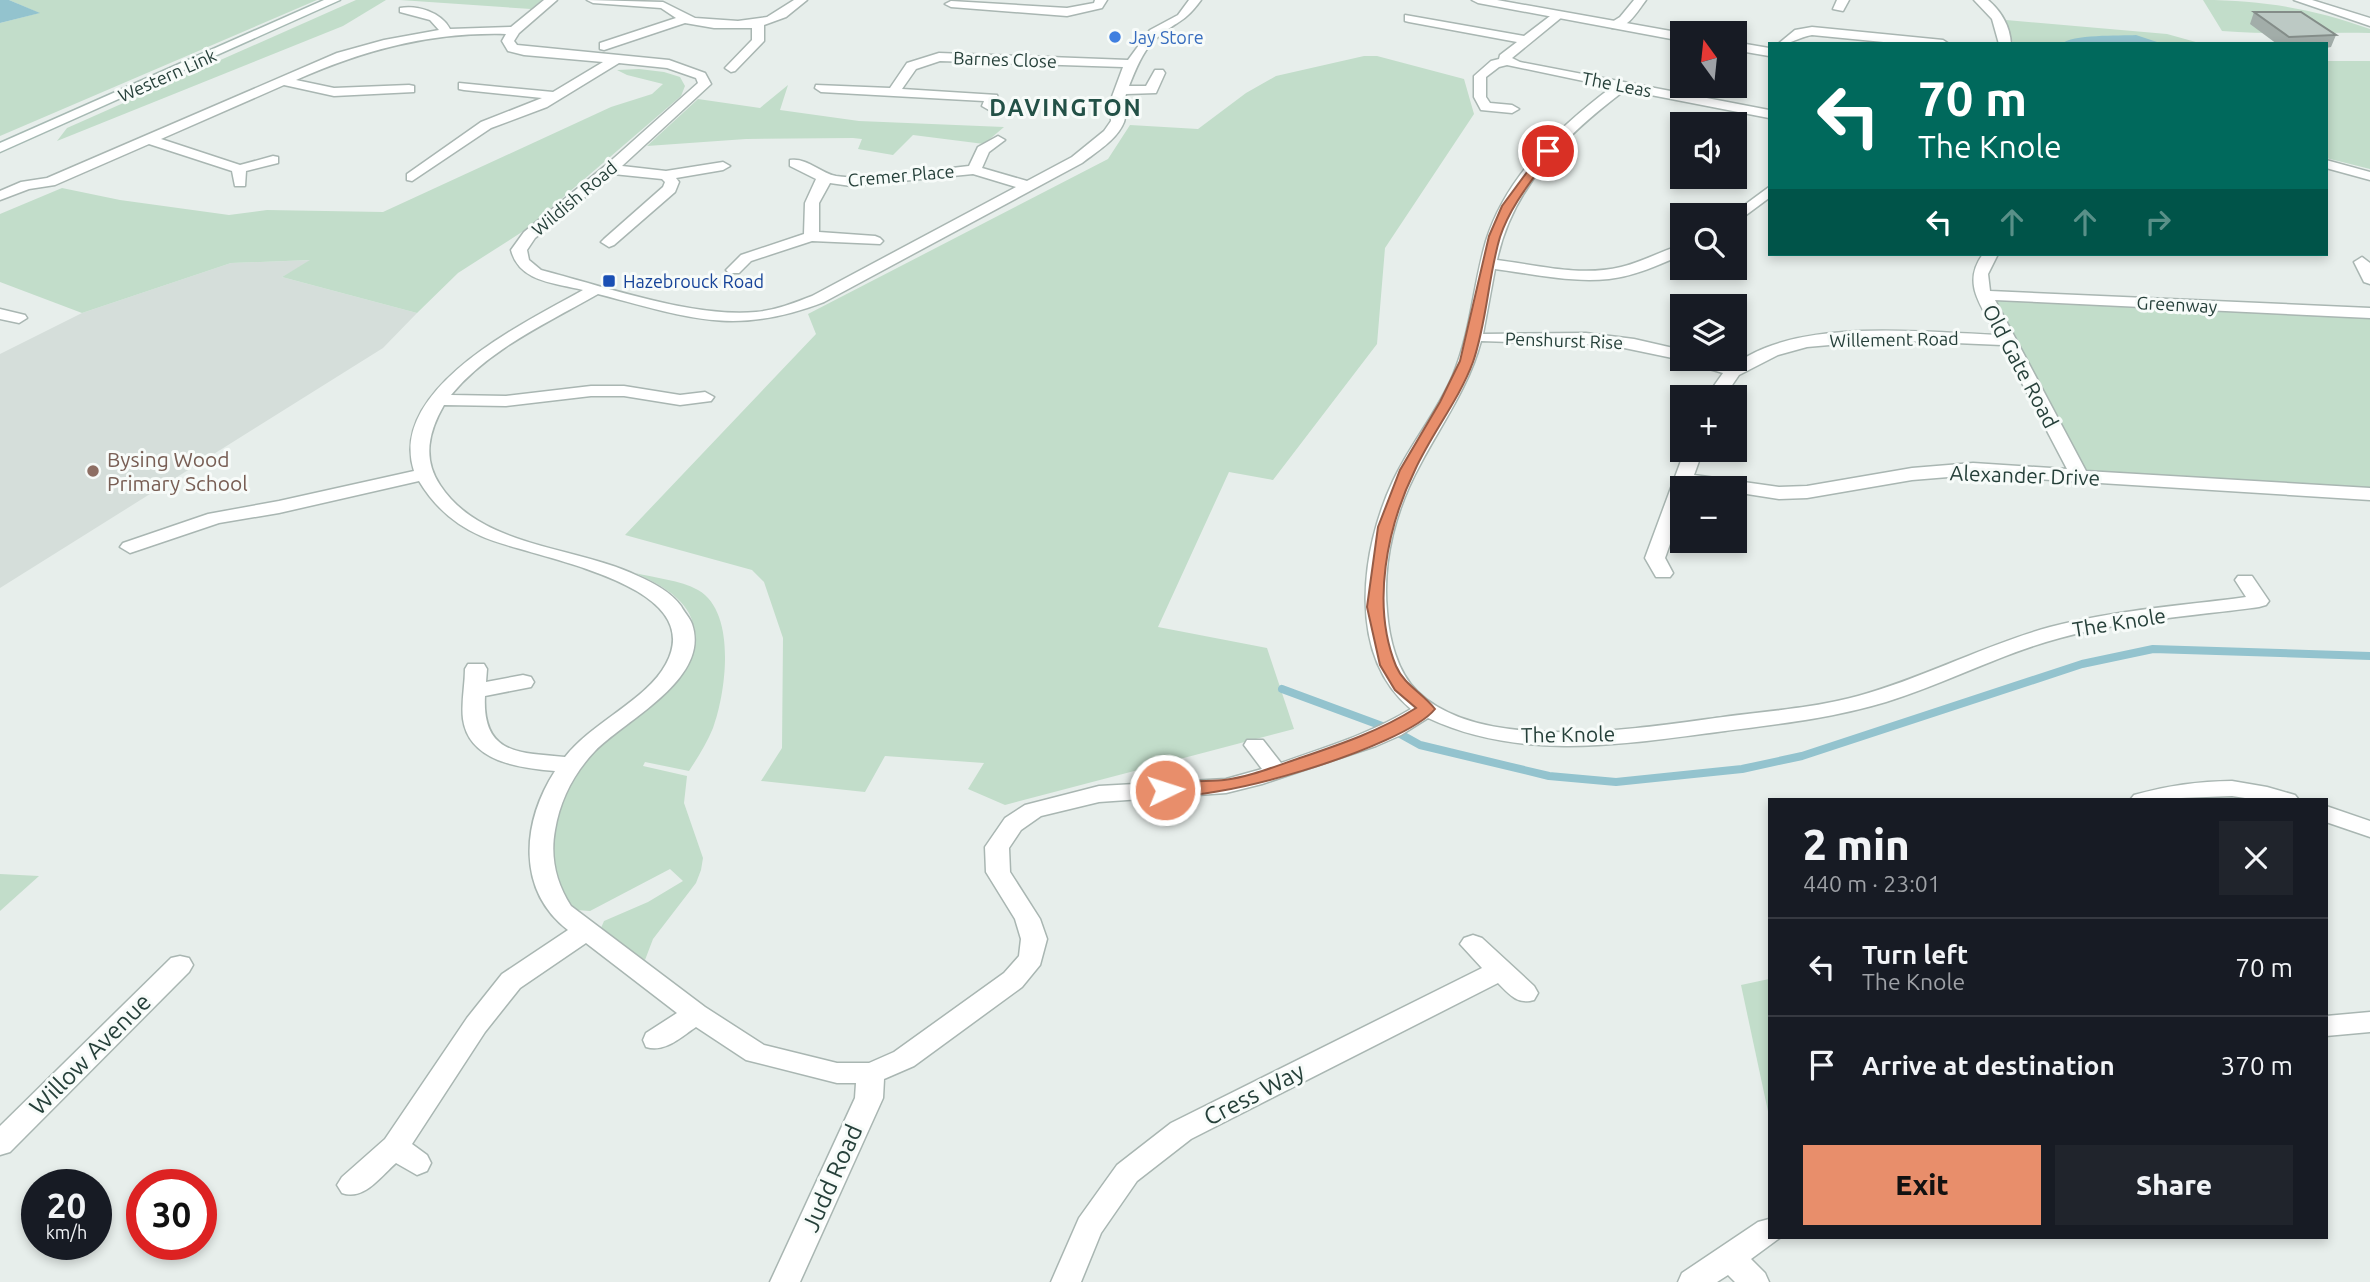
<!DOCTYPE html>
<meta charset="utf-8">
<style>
body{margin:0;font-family:Ubuntu,sans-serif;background:#20242c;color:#f1f3f6;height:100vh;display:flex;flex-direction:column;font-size:26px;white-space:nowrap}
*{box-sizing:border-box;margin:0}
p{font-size:23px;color:#9ea1a6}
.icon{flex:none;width:38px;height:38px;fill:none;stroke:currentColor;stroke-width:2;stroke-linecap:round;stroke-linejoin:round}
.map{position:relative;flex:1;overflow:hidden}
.drawer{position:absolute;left:1768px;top:798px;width:560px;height:441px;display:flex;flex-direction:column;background:#171b24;border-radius:0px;box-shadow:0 4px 10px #0003}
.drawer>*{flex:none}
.top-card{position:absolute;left:1768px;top:42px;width:560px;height:214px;border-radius:0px;box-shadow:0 4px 10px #0003;background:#00695c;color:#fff;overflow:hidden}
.needle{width:46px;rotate:345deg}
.fabs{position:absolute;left:1670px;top:21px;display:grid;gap:14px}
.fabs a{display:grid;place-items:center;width:77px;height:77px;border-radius:0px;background:#171b24;box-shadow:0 4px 10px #0003;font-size:35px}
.speed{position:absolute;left:21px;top:1169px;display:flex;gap:14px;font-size:35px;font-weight:700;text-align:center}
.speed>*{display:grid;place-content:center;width:91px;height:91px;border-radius:50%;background:#171b24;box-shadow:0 4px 10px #0003;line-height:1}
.speed small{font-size:18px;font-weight:400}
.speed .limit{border:10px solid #d22;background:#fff;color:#111}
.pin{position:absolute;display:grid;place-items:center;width:60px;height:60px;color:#fff;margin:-30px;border:4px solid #fff;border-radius:50%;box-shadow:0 2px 7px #0007}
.me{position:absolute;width:77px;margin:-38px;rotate:86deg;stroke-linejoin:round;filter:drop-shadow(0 0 5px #0008)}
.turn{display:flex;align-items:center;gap:24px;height:147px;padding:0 35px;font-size:32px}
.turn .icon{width:91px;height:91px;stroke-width:2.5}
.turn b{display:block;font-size:49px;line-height:60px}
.lanes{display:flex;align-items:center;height:66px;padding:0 35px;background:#0003;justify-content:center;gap:35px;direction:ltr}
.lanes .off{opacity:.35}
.round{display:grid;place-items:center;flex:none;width:74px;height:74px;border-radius:0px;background:#20242c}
.summary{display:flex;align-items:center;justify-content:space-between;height:119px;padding:0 35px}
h1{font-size:42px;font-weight:800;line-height:52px}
.button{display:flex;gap:14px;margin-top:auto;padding:14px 35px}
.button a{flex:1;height:80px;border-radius:0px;background:#e88e6b;color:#111;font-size:28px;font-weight:800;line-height:80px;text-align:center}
.button a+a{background:#20242c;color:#f1f3f6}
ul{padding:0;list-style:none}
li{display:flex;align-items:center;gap:21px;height:98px;padding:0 35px;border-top:2px solid #363941}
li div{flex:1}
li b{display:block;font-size:26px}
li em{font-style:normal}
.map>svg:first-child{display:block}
.built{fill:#d5deda}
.green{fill:#c2ddca}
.water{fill:#93c3ce}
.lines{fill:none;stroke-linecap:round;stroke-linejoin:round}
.stream{stroke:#93c3ce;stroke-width:8}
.minor-casing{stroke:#a9b6b2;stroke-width:3}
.tertiary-casing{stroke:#a9b6b2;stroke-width:3}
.secondary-casing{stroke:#a6b9b3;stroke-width:3}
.minor{fill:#fff;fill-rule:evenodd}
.tertiary{fill:#fff;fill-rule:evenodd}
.secondary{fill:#fff;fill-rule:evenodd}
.wall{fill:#a2ada9}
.building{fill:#bcc9c4;stroke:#848d89;stroke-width:2}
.route{fill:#e88e6b;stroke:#975c46;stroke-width:2}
.shop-dot{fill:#3f7fe0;stroke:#f7fbf9;stroke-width:2.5}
.transit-dot{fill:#1a4fb4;stroke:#f7fbf9;stroke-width:2.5}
.education-dot{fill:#8d6e63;stroke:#f7fbf9;stroke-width:2.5}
.labels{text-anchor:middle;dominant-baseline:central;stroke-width:6;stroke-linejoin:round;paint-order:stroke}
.far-shop-label{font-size:18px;fill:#366cbe;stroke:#f7fbf9;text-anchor:start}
.far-street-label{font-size:18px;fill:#26403a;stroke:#f7fbf9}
.far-transit-label{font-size:18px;fill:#164399;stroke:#f7fbf9;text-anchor:start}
.street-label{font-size:21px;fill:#26403a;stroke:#f7fbf9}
.education-label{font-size:21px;fill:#785e54;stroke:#f7fbf9;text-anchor:start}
.far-district-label{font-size:23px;font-weight:bold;letter-spacing:2px;fill:#235147;stroke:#f7fbf9}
.near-street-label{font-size:24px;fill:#26403a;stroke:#f7fbf9}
</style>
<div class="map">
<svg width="2370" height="1282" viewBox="0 0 2370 1282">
<rect width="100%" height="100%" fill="#e7eeeb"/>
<path class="built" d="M 312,260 L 282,277 L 417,313 L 383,348 L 0,588 L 0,354 L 82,313 L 231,263 Z"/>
<g class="green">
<path d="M 9,0 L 317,0 L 0,136 L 0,23 L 39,13 Z"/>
<path d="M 356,0 L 386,0 L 343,26 L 57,141 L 67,128 Z"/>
<path d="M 400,0 L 542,0 L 531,9 Z"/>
<path d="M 2203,0 C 2262,0 2315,9 2370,29 L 2370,33 C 2320,32 2271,35 2222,31 Z"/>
<path d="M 2006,20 L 2167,34 L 2203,44 L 2013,44 Z"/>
<path d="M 1364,56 L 1377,56 L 1464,79 L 1474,114 L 1385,248 L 1377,344 L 1273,480 L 1229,472 L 1158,627 L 1267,648 L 1294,729 L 1005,805 L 968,789 L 984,763 L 885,756 L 865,792 L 761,781 L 782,748 L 783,638 L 764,582 L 752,570 L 625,535 L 816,334 L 808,314 L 1108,159 L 1130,125 L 1198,129 L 1246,93 L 1276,76 Z"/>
<path d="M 2326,61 L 2370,61 L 2370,169 L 2326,158 Z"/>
<path d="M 639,69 L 664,72 L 680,77 L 685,86 L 681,96 L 525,230 L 458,273 L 417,313 L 282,277 L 310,260 L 231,263 L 82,313 L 0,282 L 0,214 L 62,188 L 120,200 L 229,215 L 267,210 L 383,212 L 611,107 L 652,94 L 663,84 L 627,75 L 617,70 Z"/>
<path d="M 788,85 L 780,110 L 859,121 L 1004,127 L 984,144 L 913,135 L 893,155 L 858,149 L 862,139 L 853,138 L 746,139 L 647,146 L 698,99 L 760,108 Z"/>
<path d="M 1984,295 L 2370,313 L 2370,494 L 2080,477 Z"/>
<path d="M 635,573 C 655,578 680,580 698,590 C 737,612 726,693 713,728 C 707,743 698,757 689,771 L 645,762 L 643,766 L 687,776 L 684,803 L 703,858 L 701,870 L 696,883 L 653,939 L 645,960 L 603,931 L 601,928 L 604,921 L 648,902 L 683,881 L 670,869 L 590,911 L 576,910 C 568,901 559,891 555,879 C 542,841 561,789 587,760 C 609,735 640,718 665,695 C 674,687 680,675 686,664 C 711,616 676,591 635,573 Z"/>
<path d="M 0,874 L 39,876 L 0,911 Z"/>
<path d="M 1769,979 L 1769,1116 L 1741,985 Z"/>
</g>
<g class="water">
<path d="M 0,0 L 9,0 L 40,13 L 0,23 Z"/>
<path d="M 2136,35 L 2163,44 L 2062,44 C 2071,34 2120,36 2136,35 Z"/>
</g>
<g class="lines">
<path class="stream" d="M 1282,689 L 1393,730 L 1420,745 L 1549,776 L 1616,782 L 1742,769 L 1802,756 L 2082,664 L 2153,649 L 2370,656"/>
<g class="minor-casing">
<g id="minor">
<path d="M 544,0 L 557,0 L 519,33 L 514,41 L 517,45 L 669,60 L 705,73 L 711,84 L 622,166 L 666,171 L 723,162 L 730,166 L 723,170 L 676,178 L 679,182 L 675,192 L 614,245 L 609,247 L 601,242 L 604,239 L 663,187 L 665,182 L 662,179 L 613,174 L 535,238 L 527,250 L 529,260 L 541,270 C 603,286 692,318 756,312 C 776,310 794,303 812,296 L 1016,187 L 973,174 L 851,186 L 830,183 L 819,203 L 819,232 L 875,236 L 880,238 L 883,241 L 880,244 L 812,241 L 751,261 L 739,273 L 729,273 L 726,270 L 741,255 L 804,234 L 805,203 L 816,179 L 790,166 L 790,160 C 806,157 821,173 836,176 C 876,182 928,170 969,166 L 978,147 L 998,136 L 1005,140 L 989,152 L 982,168 L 1027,181 L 1072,157 L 1104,131 L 1111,121 L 1110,102 L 1123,67 L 940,61 L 916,69 L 902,89 L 997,95 L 998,98 L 994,109 L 989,110 L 982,106 L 984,101 L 821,92 L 815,88 L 816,85 L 890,88 L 907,63 L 939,53 L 1128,60 L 1150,30 L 1178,15 L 1189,0 L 1201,0 C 1184,23 1179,20 1160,35 C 1144,47 1136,69 1129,86 L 1146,86 L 1155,70 L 1163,70 L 1165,73 L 1156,93 L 1126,94 C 1123,103 1127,114 1124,122 C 1117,140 1096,152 1082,163 L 824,302 C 733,337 687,317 598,294 C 547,323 489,349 451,395 L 506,396 L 591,386 L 624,386 L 680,395 L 705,392 L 714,397 L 711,401 L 680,405 L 624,396 L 591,396 L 506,406 L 444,405 C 429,431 422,458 440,485 C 481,548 576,546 638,576 C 654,583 671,592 681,606 C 684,612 690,618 692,624 C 711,679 625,720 595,751 C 574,773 560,800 555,830 C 550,857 556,883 571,906 L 705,1007 L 764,1045 L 837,1063 L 869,1063 L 894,1052 L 1004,973 L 1019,956 L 1021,939 L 1015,919 L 986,872 L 985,847 L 1005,818 L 1025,805 L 1099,786 L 1226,779 L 1262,769 L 1244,745 L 1247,740 L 1263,740 L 1281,763 C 1326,747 1370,734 1411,709 C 1346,655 1361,549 1393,481 C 1410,444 1437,413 1453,375 C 1471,332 1473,285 1486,241 C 1506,176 1559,127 1612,87 L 1507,65 L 1499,67 L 1486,77 L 1486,97 L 1490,103 L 1512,105 L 1519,109 L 1512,113 L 1481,110 L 1474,97 L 1474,76 L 1491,61 L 1499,59 L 1500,55 L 1517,42 L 1409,22 L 1405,21 L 1405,15 L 1524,36 L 1554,13 L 1562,13 L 1562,17 L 1512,58 L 1520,62 L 1769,110 L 1769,118 L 1625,90 C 1566,135 1513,185 1497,260 C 1537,265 1580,277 1621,267 C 1642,262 1661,251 1682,245 L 1682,255 C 1658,265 1635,276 1609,279 C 1571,283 1533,274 1495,269 L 1483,334 L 1586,333 L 1634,339 L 1682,350 L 1682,359 L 1712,359 L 1732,365 C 1743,359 1754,352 1765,348 C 1829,322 1928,332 1997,335 C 1982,306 1961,284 1983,254 L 1998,254 L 1988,274 L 1990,291 L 2370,308 L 2370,318 L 1995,300 L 2086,471 L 2370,488 L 2370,500 L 1973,475 L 1912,480 L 1807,498 L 1779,499 L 1734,492 L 1734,488 L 1690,486 L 1690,488 L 1682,488 L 1682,510 L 1665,558 L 1673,573 L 1670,577 L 1656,577 L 1645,558 L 1685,450 L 1703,450 L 1694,475 L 1779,487 L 1807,486 L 1912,468 L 1973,463 L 2067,469 L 2002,345 L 1886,340 L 1807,347 L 1778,355 L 1739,375 L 1724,397 L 1706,397 L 1723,373 L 1689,363 L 1687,359 L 1682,360 L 1610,345 L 1481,341 C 1469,386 1443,422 1421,463 C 1396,508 1382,560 1387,611 C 1389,638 1397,672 1417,691 C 1481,755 1642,728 1723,717 C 1768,711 1814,708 1858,696 C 1924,678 1984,645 2050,627 C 2114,610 2181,606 2246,597 L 2235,580 L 2238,576 L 2252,576 L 2269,601 L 2266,605 L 2259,607 C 2193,616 2125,620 2060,638 C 2000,654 1945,684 1886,702 C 1833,718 1779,724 1725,731 C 1625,744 1522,762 1428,718 L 1401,735 L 1376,746 L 1262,784 L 1226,793 L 1099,802 L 1041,816 L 1021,830 L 1009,848 L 1010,872 L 1040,919 L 1047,939 L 1040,965 L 1022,987 L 914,1066 L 884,1079 L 883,1098 L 800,1282 L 770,1282 L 855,1098 L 856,1083 L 837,1083 L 746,1060 L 696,1027 C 681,1037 665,1053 646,1047 L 643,1040 L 646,1033 L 677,1013 L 586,943 L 520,988 L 485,1032 L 412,1144 L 427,1155 L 431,1163 L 427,1171 L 417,1175 L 396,1163 C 380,1177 364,1201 342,1193 L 337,1185 L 342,1177 L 385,1139 L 467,1018 L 502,974 L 568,930 C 516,890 522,822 555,771 C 520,768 469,762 463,719 C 461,703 465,685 465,669 L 468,664 L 484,664 L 487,669 L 486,682 L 523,675 L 531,677 L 534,682 L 531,687 L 485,696 C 482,754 518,753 565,757 C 592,722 647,700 666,664 C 711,581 528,558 481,536 C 454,524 434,506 419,481 L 279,513 L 219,523 L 130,553 L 120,547 L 123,543 L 208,514 L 279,501 L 414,471 C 387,388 526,322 583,290 C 555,283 519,282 511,250 L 524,232 L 605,166 L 698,83 L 696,78 L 667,68 L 619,63 L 547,107 L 491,128 L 412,181 L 407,180 L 407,174 L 481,122 L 542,98 L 464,90 L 459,89 L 459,83 L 553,92 L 603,62 L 524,55 L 508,51 L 502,41 L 506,34 C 430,32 364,50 296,80 L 334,88 L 409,85 L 414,86 L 414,92 L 334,96 L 284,85 L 161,139 L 240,165 L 273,156 L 278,157 L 278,163 L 246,171 L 245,186 L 235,186 L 232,171 L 149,144 L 55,185 L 29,189 L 0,200 L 0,191 L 21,182 L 47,178 L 337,53 L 384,40 L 439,30 L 430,20 L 400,12 L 400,8 C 417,5 441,12 450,29 L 511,27 Z"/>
<path d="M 587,0 L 663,2 L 695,18 L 738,21 L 767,17 L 794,0 L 807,0 L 786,17 L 764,25 L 764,41 L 735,71 L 731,72 L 725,68 L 752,40 L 752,28 L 714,28 L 685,23 L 604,50 L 600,49 L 600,43 L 676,18 L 661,8 L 593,3 Z"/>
<path d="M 1095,0 L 1107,0 L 1102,8 L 1067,16 L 951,7 L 945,4 L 951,1 L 1067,8 L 1094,3 Z"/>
<path d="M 1634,0 L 1646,0 C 1637,12 1628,29 1612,28 L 1612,22 L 1620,17 Z"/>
<path d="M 1837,0 L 1849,0 L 1843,11 L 1833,9 Z"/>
<path d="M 1974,0 L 1988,0 C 2001,11 2010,26 2011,44 L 1999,44 L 1992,19 Z"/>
<path d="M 1812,27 L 1943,40 L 1949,44 L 1904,44 L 1812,35 C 1799,37 1792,44 1778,44 L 1795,30 Z"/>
<path d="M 1769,187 L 1769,198 L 1734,224 L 1734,215 L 1731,215 Z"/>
<path d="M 2362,257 L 2370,263 L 2370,284 L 2364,282 L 2354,262 Z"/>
<path d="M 0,309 L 25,315 L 27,318 L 19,323 L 0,319 Z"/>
<path d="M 2232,781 L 2267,787 L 2295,795 L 2299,800 L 2258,800 L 2232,796 L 2130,800 L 2134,795 C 2166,786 2199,781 2232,781 Z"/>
<path d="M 2326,806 L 2370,821 L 2370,837 L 2326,822 Z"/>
<path d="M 1473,935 L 1482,938 L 1534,986 L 1538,993 L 1534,1000 C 1517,1005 1509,994 1498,983 L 1191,1139 L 1137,1181 L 1101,1233 L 1081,1282 L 1051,1282 L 1079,1218 L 1117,1165 L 1171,1123 L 1482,968 L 1460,944 L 1464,938 Z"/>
<path d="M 180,956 L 189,958 L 193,965 L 189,972 L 10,1152 L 0,1155 L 0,1126 L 171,958 Z"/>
<path d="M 2370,1012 L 2370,1032 L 2326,1036 L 2326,1016 Z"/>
<path d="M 1769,1219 L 1769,1237 L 1781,1237 L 1751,1259 L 1765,1273 L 1769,1282 L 1735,1282 L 1728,1275 L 1717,1282 L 1678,1282 L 1682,1273 L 1758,1222 Z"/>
</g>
</g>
<g class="tertiary-casing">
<g id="tertiary">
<path d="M 1472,0 L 1497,0 L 1682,33 L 1682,41 L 1478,3 Z"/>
<path d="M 2294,0 L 2312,0 L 2370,18 L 2370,26 Z"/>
<path d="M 1734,42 L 1769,48 L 1769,56 L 1734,50 Z"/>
<path d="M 2326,160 L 2370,172 L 2370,180 L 2326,168 Z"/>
</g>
</g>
<g class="secondary-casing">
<path id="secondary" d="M 324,0 L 340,0 L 0,152 L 0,143 Z"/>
</g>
<use href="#minor" class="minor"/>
<use href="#tertiary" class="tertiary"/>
<use href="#secondary" class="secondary"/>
</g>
<path class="wall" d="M 2254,12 L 2336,35 L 2331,47 L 2326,48 L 2326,44 L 2277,44 L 2250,24 Z"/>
<path class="building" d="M 2254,12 L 2301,12 L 2336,35 L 2289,37 Z"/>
<path class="route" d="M 1544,149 L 1553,151 C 1534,178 1511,204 1500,237 C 1488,277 1487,322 1473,362 C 1459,400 1432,433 1415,470 C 1387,527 1371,605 1396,666 C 1404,685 1423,693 1435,709 C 1405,747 1205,807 1158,794 L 1156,790 C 1164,779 1209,782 1224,780 C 1249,777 1273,767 1297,759 C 1338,745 1378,732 1416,708 L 1395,690 L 1380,665 L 1367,607 L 1378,527 L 1400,470 L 1440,402 L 1460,361 L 1489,236 L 1502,206 Z"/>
<circle class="shop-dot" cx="1115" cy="37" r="7"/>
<rect class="transit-dot" x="602" y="274" width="14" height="14" rx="3.5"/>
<circle class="education-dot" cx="93" cy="471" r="7"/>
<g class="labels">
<g class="far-shop-label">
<text x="1129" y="37">Jay Store</text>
</g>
<g class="far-street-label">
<text transform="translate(1005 59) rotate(2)">Barnes Close</text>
<text transform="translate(167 75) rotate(-24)">Western Link</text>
<text transform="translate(1617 84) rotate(11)">The Leas</text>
<text transform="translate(901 175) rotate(-5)">Cremer Place</text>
<text transform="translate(574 198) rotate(-40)">Wildish Road</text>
<text transform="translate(2177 304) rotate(3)">Greenway</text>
<text transform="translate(1894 339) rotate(-1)">Willement Road</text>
<text transform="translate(1564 340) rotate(2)">Penshurst Rise</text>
</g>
<g class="far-transit-label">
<text x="623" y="281">Hazebrouck Road</text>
</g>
<g class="street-label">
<text transform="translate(2021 366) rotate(62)">Old Gate Road</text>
<text transform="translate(2025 475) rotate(2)">Alexander Drive</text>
<text transform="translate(2119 622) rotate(-9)">The Knole</text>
<text transform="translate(1568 734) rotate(-1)">The Knole</text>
</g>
<g class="education-label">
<text x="107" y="459">Bysing Wood<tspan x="107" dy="24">Primary School</tspan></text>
</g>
<g class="far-district-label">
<text x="1066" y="107">DAVINGTON</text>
</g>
<g class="near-street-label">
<text transform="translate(90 1054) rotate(-45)">Willow Avenue</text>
<text transform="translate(1254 1094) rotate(-27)">Cress Way</text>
<text transform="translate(832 1178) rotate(-66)">Judd Road</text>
</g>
</g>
</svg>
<div class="fabs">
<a><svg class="needle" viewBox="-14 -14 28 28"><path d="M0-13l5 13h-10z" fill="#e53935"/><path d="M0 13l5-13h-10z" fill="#9ea1a6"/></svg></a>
<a><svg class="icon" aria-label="sound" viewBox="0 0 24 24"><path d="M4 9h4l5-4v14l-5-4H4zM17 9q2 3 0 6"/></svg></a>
<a><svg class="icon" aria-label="search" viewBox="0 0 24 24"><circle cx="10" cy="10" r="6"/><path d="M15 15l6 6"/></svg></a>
<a><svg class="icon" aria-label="layers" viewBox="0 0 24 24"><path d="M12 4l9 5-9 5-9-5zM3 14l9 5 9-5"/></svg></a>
<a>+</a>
<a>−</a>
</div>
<div class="speed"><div>20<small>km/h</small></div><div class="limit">30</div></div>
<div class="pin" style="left:1548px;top:151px;background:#d93025"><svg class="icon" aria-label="arrive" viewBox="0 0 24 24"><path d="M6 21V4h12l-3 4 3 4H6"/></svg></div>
<svg class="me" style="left:1165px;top:790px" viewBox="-20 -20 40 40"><circle r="17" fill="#e88e6b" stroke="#fff" stroke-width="3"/><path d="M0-11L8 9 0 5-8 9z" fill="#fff"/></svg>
<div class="top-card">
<div class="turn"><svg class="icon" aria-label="left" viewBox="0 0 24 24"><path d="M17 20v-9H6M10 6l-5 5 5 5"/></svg><div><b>70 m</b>The Knole</div></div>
<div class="lanes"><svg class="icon" aria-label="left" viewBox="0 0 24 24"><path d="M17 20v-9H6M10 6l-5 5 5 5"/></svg><svg class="icon off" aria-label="ahead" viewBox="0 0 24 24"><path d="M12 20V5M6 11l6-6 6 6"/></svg><svg class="icon off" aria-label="ahead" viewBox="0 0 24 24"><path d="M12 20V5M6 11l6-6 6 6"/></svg><svg class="icon off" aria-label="right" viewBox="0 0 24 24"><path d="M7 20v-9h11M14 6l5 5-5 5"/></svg></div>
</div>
<section class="drawer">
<div class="summary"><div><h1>2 min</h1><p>440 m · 23:01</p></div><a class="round"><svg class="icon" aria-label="close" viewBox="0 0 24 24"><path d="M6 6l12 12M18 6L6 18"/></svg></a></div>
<ul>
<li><svg class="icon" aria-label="left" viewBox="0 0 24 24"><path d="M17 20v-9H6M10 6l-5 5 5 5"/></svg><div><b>Turn left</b><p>The Knole</p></div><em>70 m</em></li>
<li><svg class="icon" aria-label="arrive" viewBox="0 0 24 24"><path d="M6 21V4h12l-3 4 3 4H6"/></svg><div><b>Arrive at destination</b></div><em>370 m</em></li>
</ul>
<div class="button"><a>Exit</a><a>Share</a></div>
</section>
</div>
